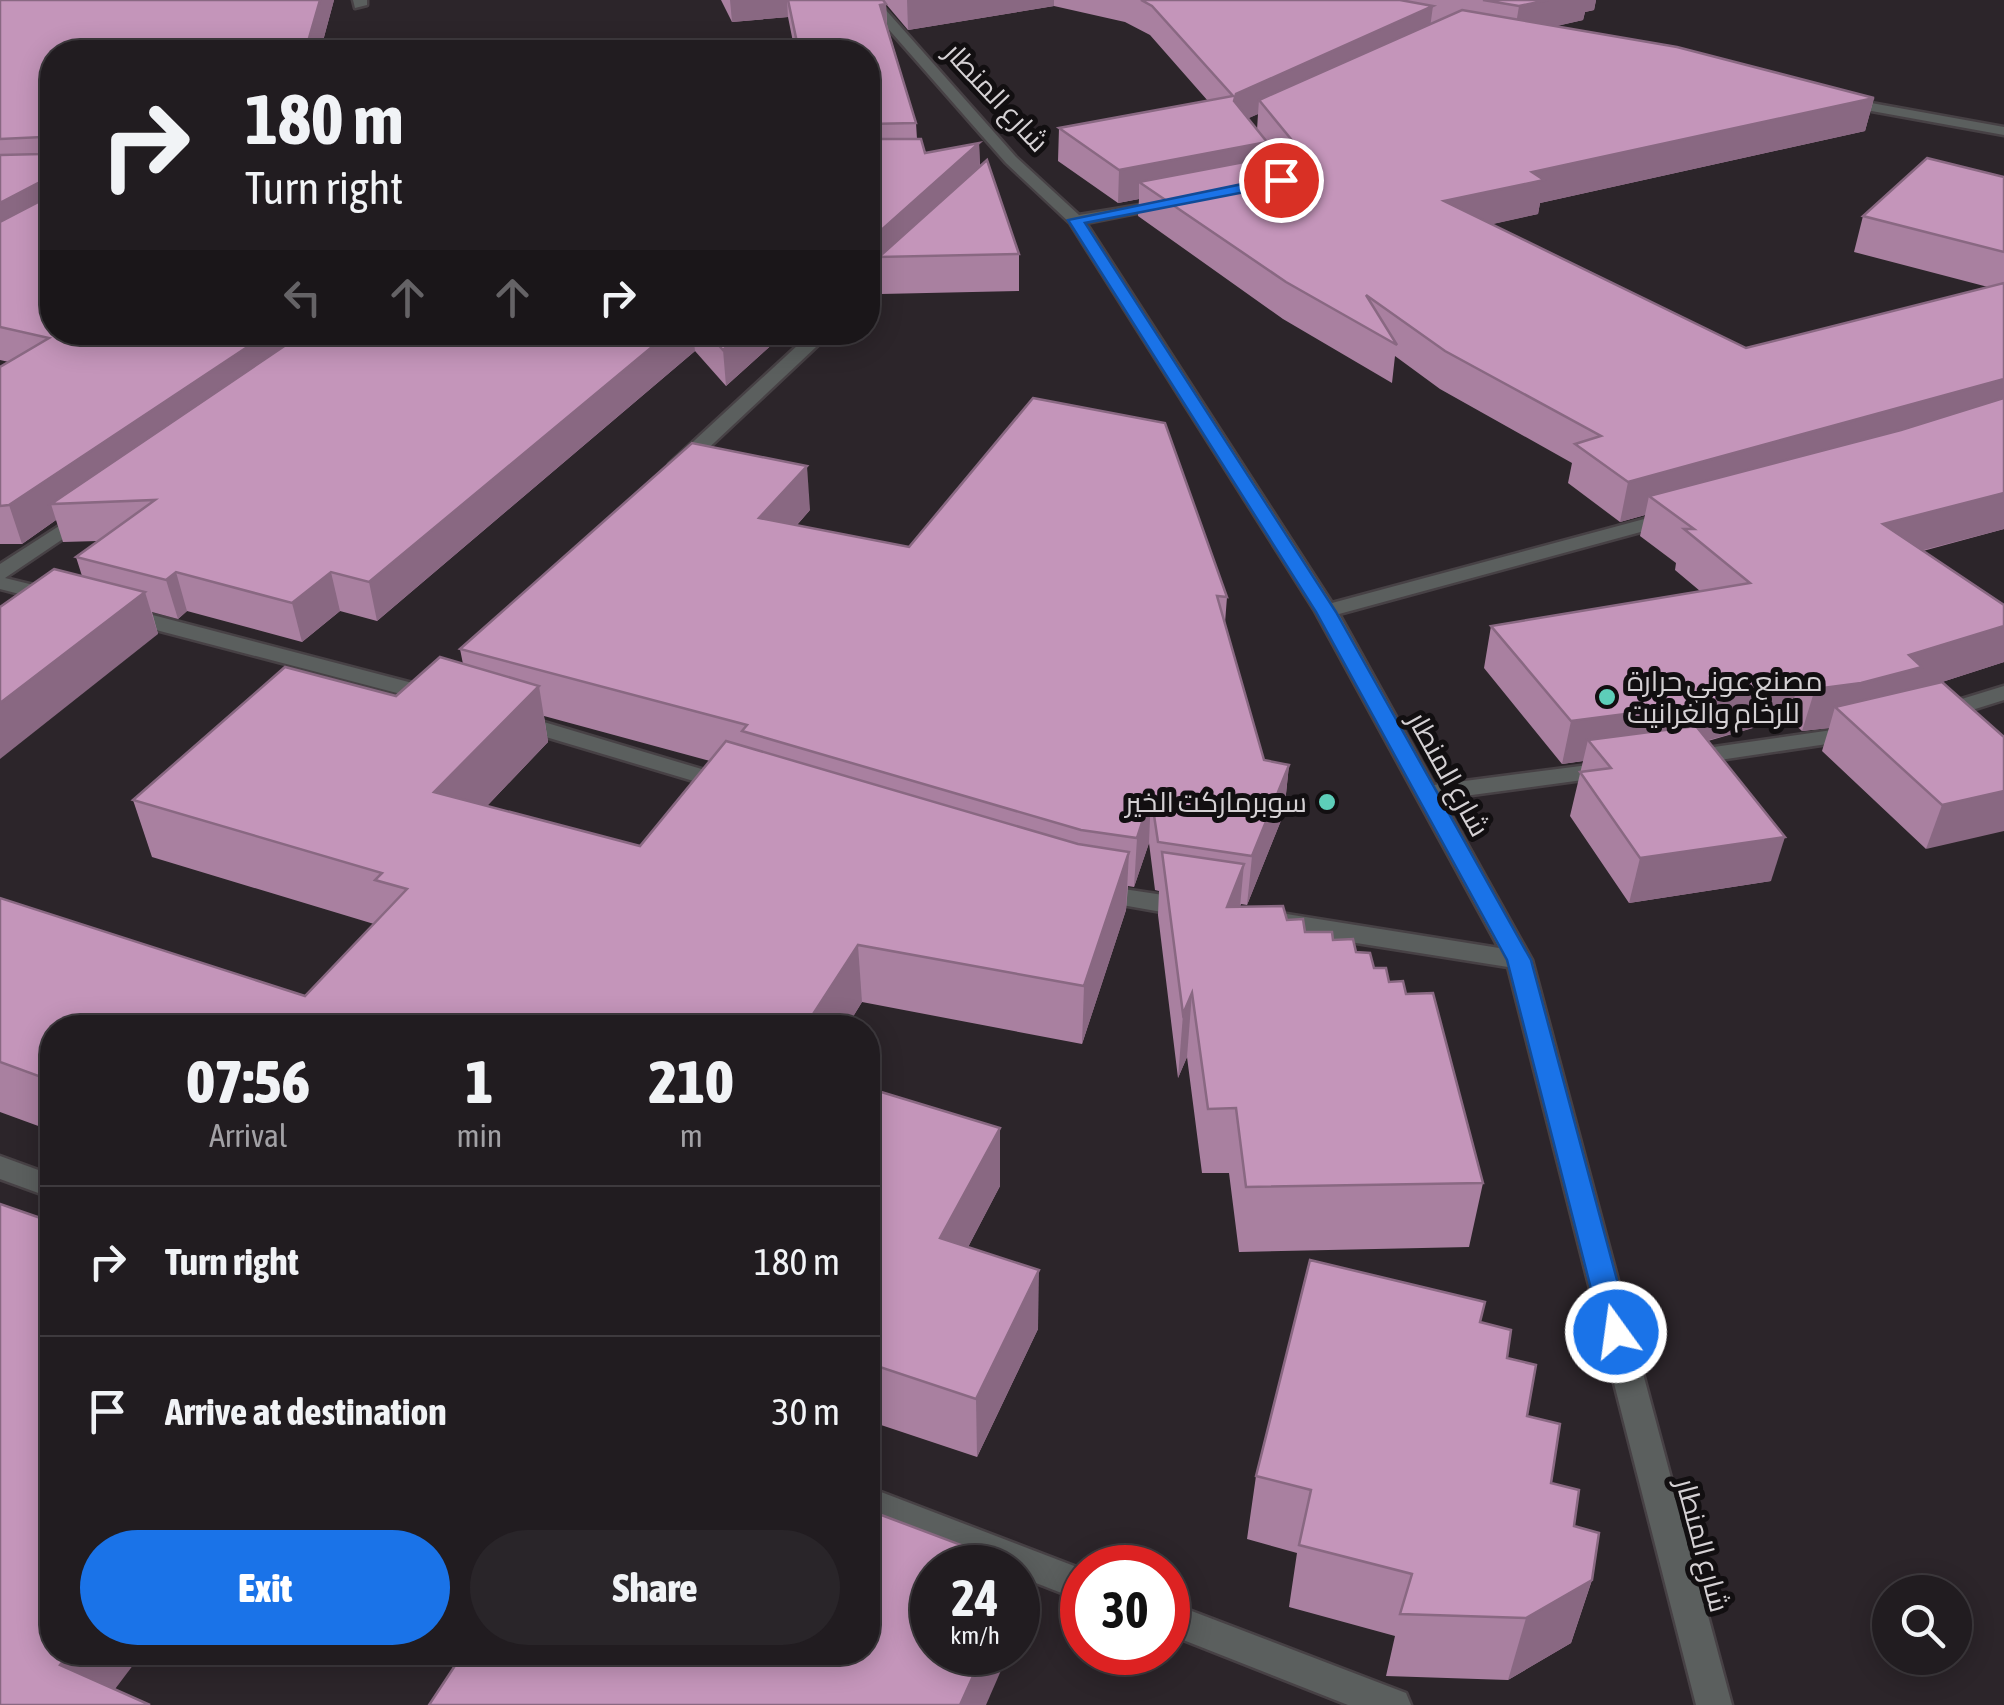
<!DOCTYPE html>
<meta charset="utf-8">
<style>
body{margin:0;font-family:"Asap Condensed",Cairo,sans-serif;background:#292529;color:#f1f3f6;height:100vh;display:flex;flex-direction:column;font-size:38px;white-space:nowrap}
*{box-sizing:border-box;margin:0}
p{font-size:32px;color:#a2a1a5}
.icon{flex:none;width:55px;height:55px;fill:none;stroke:currentColor;stroke-width:2;stroke-linecap:round;stroke-linejoin:round}
.map{position:relative;flex:1;overflow:hidden}
.sheet{position:absolute;left:40px;top:1015px;width:840px;height:650px;display:flex;flex-direction:column;background:#211c20;border-radius:40px;box-shadow:0 5px 25px #0003,0 0 0 2px #3e3a3e}
.sheet>*{flex:none}
.hud{position:absolute;left:40px;top:40px;width:840px;height:305px;border-radius:40px;box-shadow:0 5px 25px #0003,0 0 0 2px #3e3a3e;background:#211c20;color:#f1f3f6;overflow:hidden}
.buttons{position:absolute;left:1872px;top:1575px;display:grid;gap:20px}
.buttons a{display:grid;place-items:center;width:100px;height:100px;border-radius:50%;background:#211c20;box-shadow:0 5px 25px #0003,0 0 0 2px #3e3a3e;font-size:50px}
.speed{position:absolute;left:910px;top:1545px;display:flex;gap:20px;font-size:50px;font-weight:700;text-align:center}
.speed>*{display:grid;place-content:center;width:130px;height:130px;border-radius:50%;background:#211c20;box-shadow:0 5px 25px #0003,0 0 0 2px #3e3a3e;line-height:1}
.speed small{font-size:25px;font-weight:400}
.speed .limit{border:15px solid #d22;background:#fff;color:#111}
.pin{position:absolute;display:grid;place-items:center;width:85px;height:85px;color:#fff;margin:-42px;border:5px solid #fff;border-radius:50%;box-shadow:0 2px 10px #0007}
.me{position:absolute;width:110px;margin:-55px;rotate:346deg;stroke-linejoin:round;filter:drop-shadow(0 0 8px #0008)}
.turn{display:flex;align-items:center;gap:35px;height:210px;padding:0 40px;font-size:45px}
.turn .icon{width:130px;height:130px;stroke-width:2.5}
.turn b{display:block;font-size:70px;line-height:85px}
.lanes{display:flex;align-items:center;height:95px;padding:0 40px;background:#0003;justify-content:center;gap:50px;direction:ltr}
.lanes .off{opacity:.35}
.eta{display:flex;justify-content:space-evenly;align-items:center;height:170px;text-align:center}
.eta b{font-size:60px;font-weight:800;line-height:70px}
.button{display:flex;gap:20px;margin-top:auto;padding:20px 40px}
.button a{flex:1;height:115px;border-radius:60px;background:#1a73e8;color:#fff;font-size:40px;font-weight:800;line-height:115px;text-align:center}
.button a+a{background:#292529;color:#f1f3f6}
ul{padding:0;list-style:none}
li{display:flex;align-items:center;gap:30px;height:150px;padding:0 40px;border-top:2px solid #3e3a3e}
li div{flex:1}
li b{display:block;font-size:38px}
li em{font-style:normal}
.map>svg:first-child{display:block}
.lines{fill:none;stroke-linecap:round;stroke-linejoin:round}
.minor-casing{stroke:#474145;stroke-width:5}
.minor{fill:#5b5f5e;fill-rule:evenodd}
.wall{fill:#a980a0;fill-rule:evenodd}
.shaded-wall{fill:#896882}
.building{fill:#c495ba;stroke:#896882;stroke-width:2.5}
.route{fill:#1a73e8;stroke:#114b97;stroke-width:2.5}
.poi-dot{fill:#5dceb9;stroke:#120f11;stroke-width:4}
.labels{text-anchor:middle;dominant-baseline:central;stroke-width:10;stroke-linejoin:round;paint-order:stroke}
.street-label{font-size:28px;fill:#d5d1d4;stroke:#120f11}
.poi-label{font-size:28px;fill:#d5d1d4;stroke:#120f11;text-anchor:start}
</style>
<div class="map">
<svg width="2004" height="1705" viewBox="0 0 2004 1705">
<rect width="100%" height="100%" fill="#2c252a"/>
<g class="lines">
<g class="minor-casing">
<g id="minor">
<path d="M 353,0 L 367,0 L 367,5 L 355,8 Z"/>
<path d="M 863,0 L 877,0 L 1016,157 L 1079,215 L 1177,199 L 1177,205 L 1086,223 L 1332,603 L 1674,511 L 1684,517 L 1681,521 L 1339,614 L 1434,785 L 1612,762 L 1624,769 L 1612,776 L 1442,799 L 1532,960 L 1732,1705 L 1696,1705 L 1508,967 L 1274,930 L 1261,921 L 1274,912 L 1499,948 L 1315,611 L 1070,223 L 1006,163 Z"/>
<path d="M 1838,97 L 2004,127 L 2004,135 L 1833,104 L 1831,101 Z"/>
<path d="M 898,254 L 912,258 L 874,295 L 868,296 L 868,282 Z"/>
<path d="M 812,332 L 832,332 L 683,472 L 669,472 L 669,464 Z"/>
<path d="M 87,508 L 97,514 L 94,518 L 5,578 L 66,593 L 69,598 L 66,603 L 58,604 L 0,589 L 0,564 Z"/>
<path d="M 126,608 L 443,691 L 446,696 L 435,703 L 118,620 L 115,615 Z"/>
<path d="M 2004,686 L 2004,700 L 1937,721 L 1925,714 L 1929,709 Z"/>
<path d="M 517,714 L 735,779 L 739,784 L 727,791 L 509,726 L 505,721 Z"/>
<path d="M 1860,726 L 1868,728 L 1872,733 L 1868,738 L 1686,765 L 1674,758 L 1686,751 Z"/>
<path d="M 1097,885 L 1190,899 L 1203,908 L 1190,917 L 1088,899 L 1084,893 Z"/>
<path d="M 0,1156 L 52,1175 L 52,1198 L 0,1179 Z"/>
<path d="M 868,1487 L 1082,1569 L 1082,1601 L 1018,1576 L 1018,1568 L 996,1568 L 868,1517 Z"/>
<path d="M 1168,1602 L 1406,1693 L 1411,1705 L 1348,1705 L 1168,1634 Z"/>
</g>
</g>
<use href="#minor" class="minor"/>
</g>
<g class="wall">
<path d="M 0,0 L 334,0 L 320,52 L 52,52 L 52,332 L 786,332 L 726,386 L 695,351 L 377,621 L 340,611 L 302,642 L 187,611 L 178,619 L 152,612 L 158,634 L 82,576 L 76,557 L 98,541 L 63,542 L 56,520 L 22,544 L 0,544 L 0,367 L 9,362 L 0,360 Z"/>
<path d="M 721,0 L 1596,0 L 1594,10 L 1585,12 L 1583,20 L 1556,26 L 1874,98 L 1865,131 L 1540,203 L 1538,214 L 1492,224 L 1746,348 L 1988,287 L 1854,252 L 1863,216 L 2004,177 L 2004,529 L 1923,551 L 2004,605 L 2004,662 L 1939,683 L 2004,737 L 1926,849 L 1822,751 L 1829,728 L 1802,731 L 1788,718 L 1708,741 L 1771,881 L 1629,903 L 1570,816 L 1583,761 L 1562,764 L 1484,668 L 1491,626 L 1700,591 L 1675,570 L 1676,563 L 1640,536 L 1645,515 L 1620,522 L 1568,483 L 1572,463 L 1440,389 L 1395,356 L 1392,383 L 1283,319 L 1138,216 L 1139,199 L 1118,203 L 1058,161 L 1059,128 L 1208,101 L 1150,35 L 1125,22 L 1054,6 L 908,30 L 886,4 L 887,25 L 916,123 L 917,139 L 925,153 L 979,143 L 980,167 L 1019,254 L 1019,291 L 881,294 L 880,266 L 868,277 L 868,52 L 795,52 L 788,17 L 732,22 ZM 1258,114 L 1257,130 L 1248,118 ZM 1267,145 L 1275,156 L 1266,157 Z"/>
<path d="M 810,510 L 797,525 L 909,547 L 1227,597 L 1225,623 L 1264,760 L 1289,765 L 1284,813 L 1247,905 L 1241,904 L 1240,907 L 1287,920 L 1305,932 L 1333,940 L 1356,952 L 1389,982 L 1406,994 L 1483,1183 L 1469,1247 L 1239,1252 L 1229,1173 L 1202,1173 L 1187,1057 L 1178,1078 L 1158,915 L 1159,891 L 1155,890 L 1149,843 L 1134,887 L 1128,886 L 1126,910 L 1082,1044 L 862,1002 L 846,1028 L 52,1028 L 52,1131 L 0,1112 L 0,898 L 305,996 L 374,924 L 152,857 L 133,800 L 396,696 L 463,664 L 460,649 ZM 544,716 L 710,761 L 640,846 L 487,806 L 548,742 Z"/>
<path d="M 868,1088 L 1000,1186 L 968,1247 L 1038,1329 L 977,1457 L 875,1423 L 868,1436 Z"/>
<path d="M 1480,1322 L 1507,1358 L 1551,1483 L 1592,1580 L 1571,1643 L 1508,1680 L 1386,1676 L 1395,1636 L 1289,1607 L 1297,1553 L 1247,1539 L 1256,1476 Z"/>
</g>
<g class="shaded-wall">
<path d="M 320,0 L 334,0 L 320,52 L 305,52 Z"/>
<path d="M 730,0 L 787,0 L 788,17 L 732,22 Z"/>
<path d="M 907,0 L 1054,0 L 1054,6 L 908,30 Z"/>
<path d="M 1548,0 L 1596,0 L 1594,10 L 1585,12 L 1583,20 L 1514,36 L 1519,6 Z"/>
<path d="M 886,4 L 887,33 L 880,5 Z"/>
<path d="M 1433,6 L 1429,35 L 1259,100 L 1258,114 L 1234,125 L 1234,101 L 1236,94 Z"/>
<path d="M 1874,98 L 1865,131 L 1540,203 L 1538,214 L 1439,236 L 1444,201 L 1532,172 Z"/>
<path d="M 1267,142 L 1264,174 L 1139,182 L 1139,199 L 1118,203 L 1119,170 Z"/>
<path d="M 979,143 L 980,176 L 879,257 L 880,266 L 868,277 L 868,242 Z"/>
<path d="M 40,182 L 50,215 L 0,242 L 0,203 Z"/>
<path d="M 270,332 L 331,332 L 51,504 L 56,520 L 22,544 L 9,505 Z"/>
<path d="M 670,332 L 693,332 L 695,351 L 377,621 L 369,582 Z"/>
<path d="M 743,332 L 786,332 L 726,386 L 723,350 Z"/>
<path d="M 2004,379 L 2004,414 L 1649,496 L 1645,515 L 1620,522 L 1628,482 Z"/>
<path d="M 807,466 L 810,510 L 763,563 L 759,518 Z"/>
<path d="M 2004,493 L 2004,529 L 1870,564 L 1883,524 Z"/>
<path d="M 176,572 L 187,611 L 178,619 L 166,580 Z"/>
<path d="M 331,572 L 340,611 L 302,642 L 292,603 Z"/>
<path d="M 145,592 L 158,634 L 0,759 L 0,703 Z"/>
<path d="M 2004,626 L 2004,662 L 1914,691 L 1835,707 L 1829,728 L 1802,731 L 1815,689 L 1909,655 Z"/>
<path d="M 1801,676 L 1788,718 L 1684,747 L 1588,740 L 1583,761 L 1562,764 L 1571,721 Z"/>
<path d="M 539,686 L 548,742 L 446,849 L 434,792 Z"/>
<path d="M 1289,765 L 1284,813 L 1247,905 L 1252,856 Z"/>
<path d="M 2004,791 L 2004,831 L 1926,849 L 1942,805 Z"/>
<path d="M 1151,795 L 1149,843 L 1134,887 L 1137,838 Z"/>
<path d="M 1785,837 L 1771,881 L 1629,903 L 1640,858 Z"/>
<path d="M 1129,852 L 1126,910 L 1082,1044 L 1084,986 Z"/>
<path d="M 1244,864 L 1238,928 L 1227,907 Z"/>
<path d="M 858,945 L 862,1002 L 846,1028 L 804,1028 Z"/>
<path d="M 1192,993 L 1187,1057 L 1178,1078 L 1183,1014 Z"/>
<path d="M 1000,1128 L 1000,1186 L 942,1297 L 940,1238 Z"/>
<path d="M 1039,1270 L 1038,1329 L 977,1457 L 976,1399 Z"/>
<path d="M 871,1364 L 875,1423 L 868,1436 L 868,1371 Z"/>
<path d="M 1022,1568 L 1021,1625 L 1018,1633 L 1018,1577 Z"/>
<path d="M 1592,1580 L 1571,1643 L 1508,1680 L 1526,1618 Z"/>
<path d="M 70,1652 L 143,1652 L 103,1705 L 60,1665 Z"/>
<path d="M 984,1652 L 1009,1652 L 986,1705 L 960,1705 Z"/>
</g>
<g class="building">
<path d="M 0,0 L 320,0 L 305,52 L 52,52 L 52,332 L 270,332 L 9,505 L 0,506 L 0,367 L 49,338 L 0,327 L 0,222 L 44,199 L 45,183 L 40,182 L 0,203 L 0,155 L 42,154 L 46,151 L 42,137 L 0,139 Z"/>
<path d="M 788,0 L 883,0 L 886,4 L 880,5 L 916,123 L 868,124 L 868,52 L 799,52 Z"/>
<path d="M 1141,0 L 1400,0 L 1433,6 L 1236,94 L 1234,101 L 1267,142 L 1119,170 L 1059,128 L 1233,96 L 1152,6 Z"/>
<path d="M 1483,0 L 1548,0 L 1519,6 Z"/>
<path d="M 1462,10 L 1677,47 L 1874,98 L 1532,172 L 1544,180 L 1444,201 L 1746,348 L 2004,283 L 2004,379 L 1628,482 L 1575,444 L 1601,436 L 1445,351 L 1366,295 L 1397,345 L 1286,282 L 1139,182 L 1291,153 L 1295,144 L 1259,100 Z"/>
<path d="M 868,139 L 921,139 L 925,153 L 979,143 L 868,242 Z"/>
<path d="M 1927,158 L 2004,177 L 2004,252 L 1863,216 Z"/>
<path d="M 987,160 L 1019,254 L 879,257 Z"/>
<path d="M 305,332 L 670,332 L 369,582 L 331,572 L 292,603 L 176,572 L 166,580 L 76,557 L 155,500 L 51,504 Z"/>
<path d="M 707,332 L 743,332 L 723,350 Z"/>
<path d="M 1033,398 L 1165,423 L 1227,597 L 1217,596 L 1264,760 L 1289,765 L 1252,856 L 1158,842 L 1151,795 L 1137,838 L 1081,830 L 742,731 L 747,725 L 460,649 L 692,443 L 807,466 L 759,518 L 909,547 Z"/>
<path d="M 2004,398 L 2004,493 L 1883,524 L 2004,605 L 2004,626 L 1909,655 L 1922,667 L 1861,683 L 1815,689 L 1801,676 L 1695,705 L 1571,721 L 1491,626 L 1750,583 L 1684,529 L 1694,529 L 1649,496 L 1901,430 Z"/>
<path d="M 54,569 L 145,592 L 0,703 L 0,607 Z"/>
<path d="M 440,657 L 539,686 L 434,792 L 640,846 L 726,741 L 1078,844 L 1129,852 L 1084,986 L 858,945 L 804,1028 L 52,1028 L 52,1081 L 0,1062 L 0,898 L 305,996 L 407,889 L 375,880 L 382,873 L 133,800 L 285,667 L 396,696 Z"/>
<path d="M 1942,682 L 2004,737 L 2004,791 L 1942,805 L 1835,707 Z"/>
<path d="M 1696,726 L 1785,837 L 1640,858 L 1580,772 L 1611,768 L 1588,740 Z"/>
<path d="M 1162,852 L 1244,864 L 1227,907 L 1283,906 L 1287,920 L 1303,919 L 1305,932 L 1332,932 L 1333,940 L 1353,939 L 1356,952 L 1370,953 L 1374,968 L 1386,968 L 1389,982 L 1403,981 L 1406,994 L 1433,993 L 1483,1183 L 1246,1187 L 1236,1108 L 1208,1109 L 1192,993 L 1183,1014 Z"/>
<path d="M 868,1088 L 1000,1128 L 940,1238 L 1039,1270 L 976,1399 L 871,1364 L 868,1371 Z"/>
<path d="M 0,1204 L 52,1222 L 52,1652 L 70,1652 L 60,1665 L 150,1705 L 0,1705 Z"/>
<path d="M 1310,1260 L 1485,1302 L 1480,1322 L 1511,1330 L 1507,1358 L 1536,1365 L 1527,1416 L 1560,1424 L 1551,1483 L 1579,1490 L 1574,1526 L 1599,1533 L 1592,1580 L 1526,1618 L 1400,1614 L 1412,1574 L 1299,1545 L 1311,1490 L 1256,1476 Z"/>
<path d="M 868,1510 L 1022,1568 L 1018,1577 L 1018,1568 L 932,1568 L 932,1652 L 984,1652 L 960,1705 L 429,1705 L 464,1652 L 868,1652 Z"/>
</g>
<path class="route" d="M 1281,176 L 1286,177 L 1286,184 L 1085,223 L 1336,612 L 1531,960 L 1631,1332 L 1626,1341 L 1616,1344 L 1606,1341 L 1602,1332 L 1507,960 L 1316,612 L 1068,220 Z"/>
<g class="poi-dot">
<circle cx="1607" cy="697" r="10"/>
<circle cx="1327" cy="802" r="10"/>
</g>
<g class="labels">
<g class="street-label">
<text transform="translate(997 97) rotate(47)">شارع المنطار</text>
<text transform="translate(1449 774) rotate(61)">شارع المنطار</text>
<text transform="translate(1703 1545) rotate(75)">شارع المنطار</text>
</g>
<g class="poi-label">
<text x="1627" y="681">مصنع عوني حرارة<tspan x="1627" dy="32">للرخام والغرانيت</tspan></text>
<text x="1307" y="802" text-anchor="end">سوبرماركت الخير</text>
</g>
</g>
</svg>
<div class="buttons">
<a><svg class="icon" aria-label="search" viewBox="0 0 24 24"><circle cx="10" cy="10" r="6"/><path d="M15 15l6 6"/></svg></a>
</div>
<div class="speed"><div>24<small>km/h</small></div><div class="limit">30</div></div>
<div class="pin" style="left:1281px;top:180px;background:#d93025"><svg class="icon" aria-label="arrive" viewBox="0 0 24 24"><path d="M6 21V4h12l-3 4 3 4H6"/></svg></div>
<svg class="me" style="left:1616px;top:1332px" viewBox="-20 -20 40 40"><circle r="17" fill="#1a73e8" stroke="#fff" stroke-width="3"/><path d="M0-11L8 9 0 5-8 9z" fill="#fff"/></svg>
<div class="hud">
<div class="turn"><svg class="icon" aria-label="right" viewBox="0 0 24 24"><path d="M7 20v-9h11M14 6l5 5-5 5"/></svg><div><b>180 m</b>Turn right</div></div>
<div class="lanes"><svg class="icon off" aria-label="left" viewBox="0 0 24 24"><path d="M17 20v-9H6M10 6l-5 5 5 5"/></svg><svg class="icon off" aria-label="ahead" viewBox="0 0 24 24"><path d="M12 20V5M6 11l6-6 6 6"/></svg><svg class="icon off" aria-label="ahead" viewBox="0 0 24 24"><path d="M12 20V5M6 11l6-6 6 6"/></svg><svg class="icon" aria-label="right" viewBox="0 0 24 24"><path d="M7 20v-9h11M14 6l5 5-5 5"/></svg></div>
</div>
<section class="sheet">
<div class="eta">
<div><b>07:56</b><p>Arrival</p></div>
<div><b>1</b><p>min</p></div>
<div><b>210</b><p>m</p></div>
</div>
<ul>
<li><svg class="icon" aria-label="right" viewBox="0 0 24 24"><path d="M7 20v-9h11M14 6l5 5-5 5"/></svg><div><b>Turn right</b></div><em>180 m</em></li>
<li><svg class="icon" aria-label="arrive" viewBox="0 0 24 24"><path d="M6 21V4h12l-3 4 3 4H6"/></svg><div><b>Arrive at destination</b></div><em>30 m</em></li>
</ul>
<div class="button"><a>Exit</a><a>Share</a></div>
</section>
</div>
